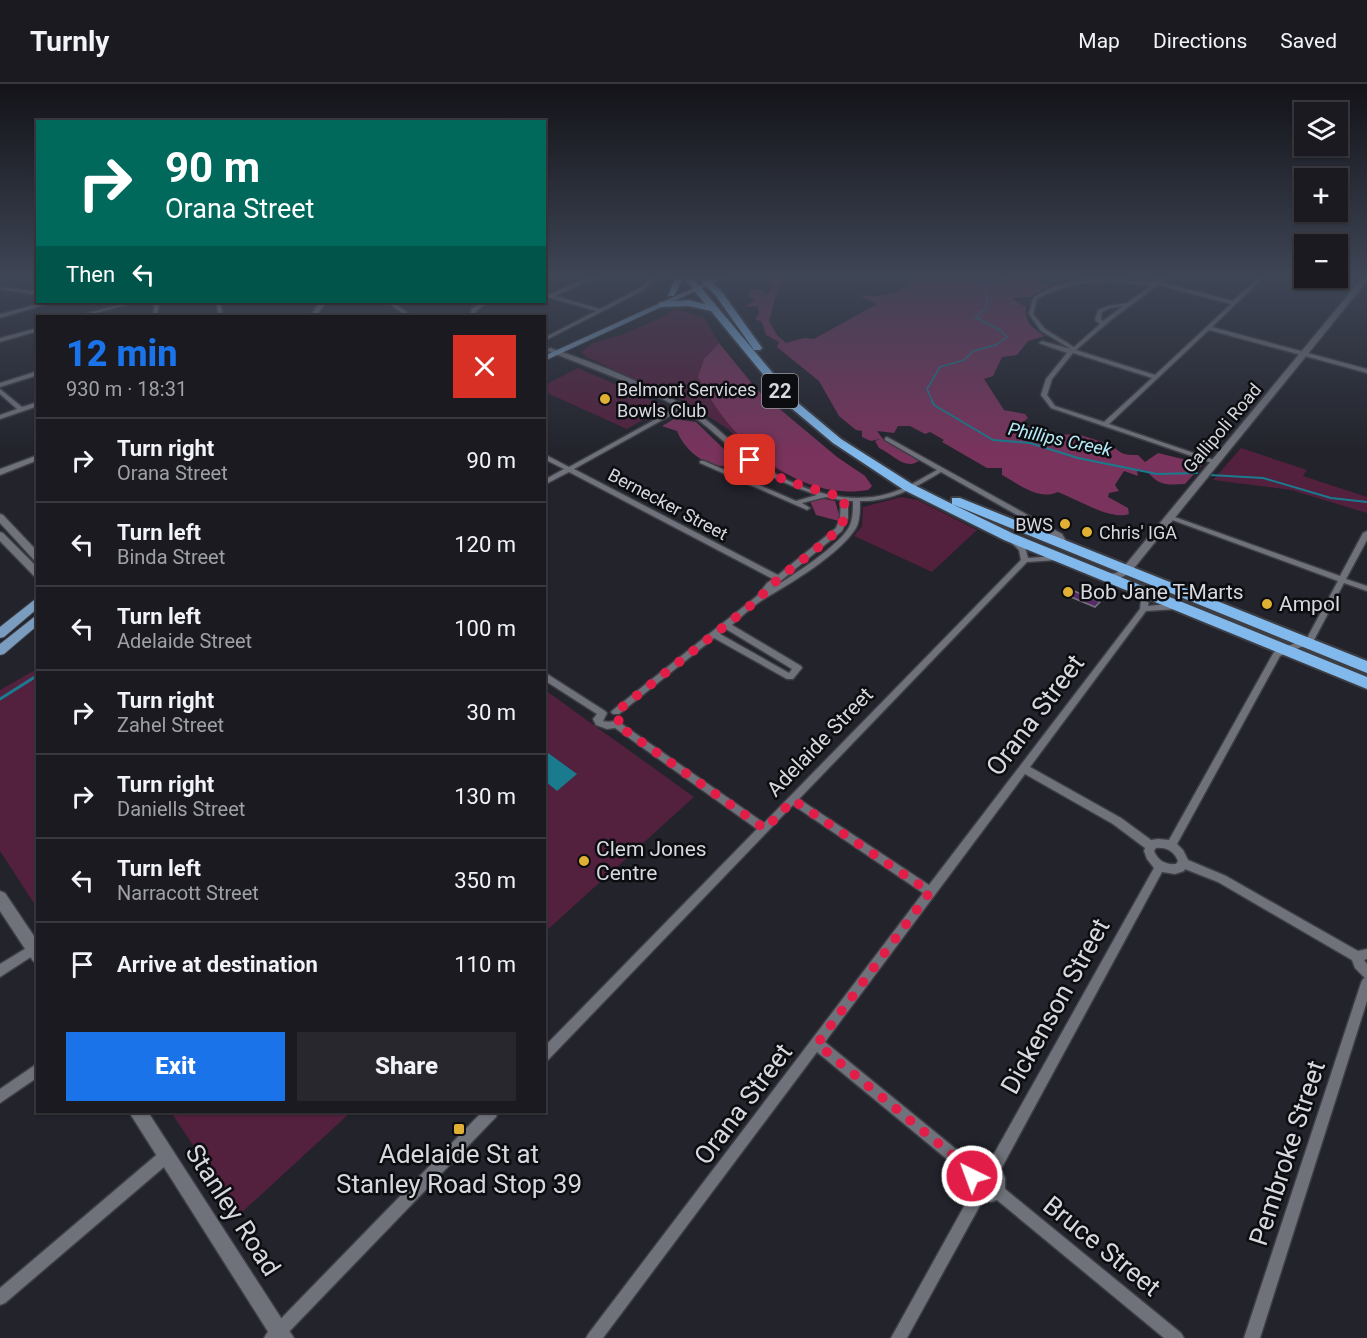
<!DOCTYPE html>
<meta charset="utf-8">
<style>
body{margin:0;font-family:Roboto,sans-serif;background:#27272d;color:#f1f3f6;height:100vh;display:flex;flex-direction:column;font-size:22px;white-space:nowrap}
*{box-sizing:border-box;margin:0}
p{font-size:20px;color:#9fa1a5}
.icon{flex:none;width:33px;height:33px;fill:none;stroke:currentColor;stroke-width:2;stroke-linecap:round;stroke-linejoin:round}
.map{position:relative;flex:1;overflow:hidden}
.drawer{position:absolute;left:36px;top:231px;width:510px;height:798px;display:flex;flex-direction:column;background:#1a1a20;border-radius:0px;box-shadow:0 2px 4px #0004,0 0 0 2px #38383e}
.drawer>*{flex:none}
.banner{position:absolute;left:36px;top:36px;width:510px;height:183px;border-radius:0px;box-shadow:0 2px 4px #0004,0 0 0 2px #38383e;background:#00695c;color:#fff;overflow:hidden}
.fabs{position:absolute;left:1294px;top:18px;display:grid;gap:12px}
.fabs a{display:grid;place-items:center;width:54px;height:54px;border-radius:0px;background:#1a1a20;box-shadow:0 2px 4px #0004,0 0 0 2px #38383e;font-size:30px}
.pin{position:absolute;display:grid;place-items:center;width:51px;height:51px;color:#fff;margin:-26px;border-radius:12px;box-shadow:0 3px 9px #0006}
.me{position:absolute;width:66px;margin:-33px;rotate:318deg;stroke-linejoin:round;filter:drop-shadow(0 0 4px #0008)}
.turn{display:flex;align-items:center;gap:21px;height:126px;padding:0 30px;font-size:27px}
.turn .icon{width:78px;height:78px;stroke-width:2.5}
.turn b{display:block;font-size:42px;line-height:51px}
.then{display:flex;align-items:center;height:57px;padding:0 30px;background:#0003;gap:12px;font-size:22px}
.round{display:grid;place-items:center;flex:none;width:63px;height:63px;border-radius:0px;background:#27272d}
.head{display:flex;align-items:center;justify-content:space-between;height:102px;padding:0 30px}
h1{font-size:36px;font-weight:800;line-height:45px;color:#1a73e8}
.button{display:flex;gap:12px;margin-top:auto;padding:12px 30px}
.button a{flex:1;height:69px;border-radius:0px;background:#1a73e8;color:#fff;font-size:24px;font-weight:800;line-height:69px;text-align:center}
.button a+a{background:#27272d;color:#f1f3f6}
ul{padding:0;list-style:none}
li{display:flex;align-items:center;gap:18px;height:84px;padding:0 30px;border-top:2px solid #38383e}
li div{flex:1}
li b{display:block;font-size:22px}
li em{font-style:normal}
header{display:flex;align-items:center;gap:36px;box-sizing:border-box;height:84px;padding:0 30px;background:#1a1a20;border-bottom:2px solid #38383e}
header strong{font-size:28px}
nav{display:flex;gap:33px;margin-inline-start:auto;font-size:21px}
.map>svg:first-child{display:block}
.green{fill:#53203e}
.forest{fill:#79335c}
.water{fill:#1a7b8e}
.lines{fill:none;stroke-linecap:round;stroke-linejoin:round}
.stream-far2{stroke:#1a7b8e;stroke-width:1.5}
.stream-far1{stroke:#1a7b8e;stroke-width:2}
.stream{stroke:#1a7b8e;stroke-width:3}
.building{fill:#552c69;stroke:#77717a;stroke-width:1.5}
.street-casing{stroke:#3d3d44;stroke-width:3}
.secondary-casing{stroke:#3d3d44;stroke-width:3}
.primary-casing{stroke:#3d3d44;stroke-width:2}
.highway-casing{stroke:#3d3d44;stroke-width:4}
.street{fill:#70727b;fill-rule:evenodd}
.secondary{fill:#70727b;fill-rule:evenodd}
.primary{fill:#7a9dbf;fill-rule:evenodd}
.highway{fill:#81b9ec;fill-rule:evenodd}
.route{stroke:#e11d48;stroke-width:10;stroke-dasharray:0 18}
.poi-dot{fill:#e0b034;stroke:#0c0d10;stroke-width:2}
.labels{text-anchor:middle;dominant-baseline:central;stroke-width:5;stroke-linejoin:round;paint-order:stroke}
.far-poi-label{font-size:18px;fill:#d7d8de;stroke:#0c0d10;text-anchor:start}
.far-street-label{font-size:18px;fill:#d7d8de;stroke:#0c0d10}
.far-water-label{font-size:18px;font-style:italic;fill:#b5e9f6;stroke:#0c0d10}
.shield{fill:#0c0d10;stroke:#9a9ba0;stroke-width:1.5}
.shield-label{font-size:20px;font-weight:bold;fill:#d7d8de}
.poi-label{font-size:21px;fill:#d7d8de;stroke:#0c0d10;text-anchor:start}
.street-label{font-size:21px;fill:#d7d8de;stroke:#0c0d10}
.near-street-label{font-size:26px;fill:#d7d8de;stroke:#0c0d10}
.near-poi-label{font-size:26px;fill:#d7d8de;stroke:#0c0d10}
</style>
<header>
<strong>Turnly</strong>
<nav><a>Map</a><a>Directions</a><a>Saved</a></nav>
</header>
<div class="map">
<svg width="1367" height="1254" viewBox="0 0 1367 1254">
<rect width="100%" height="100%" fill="#22232b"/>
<g class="green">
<path d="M 675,224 L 704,234 L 719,259 L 758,307 L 837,373 L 865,392 L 872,402 L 868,406 L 855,408 L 832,406 L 783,389 L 757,374 L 728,345 L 686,318 L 586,273 L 581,268 L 593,259 L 624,250 L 665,232 Z"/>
<path d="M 578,284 L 665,322 L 666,323 L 627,345 L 545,308 L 545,301 Z"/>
<path d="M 1241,364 L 1307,386 L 1303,392 L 1367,413 L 1367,429 L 1291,406 L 1213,396 Z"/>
<path d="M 901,413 L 918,416 L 977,446 L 932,488 L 854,452 L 862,442 L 863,423 Z"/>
<path d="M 37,585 L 37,824 L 0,767 L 0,606 Z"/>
<path d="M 545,606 L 694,713 L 545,848 Z"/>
<path d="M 171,1028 L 351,1028 L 239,1131 Z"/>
</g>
<g class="forest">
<path d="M 770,194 L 781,194 L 769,237 L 777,251 L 786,259 L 804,254 L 814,255 L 877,220 L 858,211 L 879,212 L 898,208 L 918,194 L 1041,194 L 1031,204 L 1043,199 L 1051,201 L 1030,213 L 1012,214 L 1026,223 C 1024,239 1033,244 1045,252 L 1028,257 L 1017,271 L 1002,273 L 993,292 L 984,295 L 1004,326 L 1025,330 L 1028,334 L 1021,340 L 1048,348 L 1050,350 L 1046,356 L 1057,351 L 1077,350 L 1112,361 C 1121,370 1123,371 1138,371 L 1145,378 L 1158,369 L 1203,380 L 1185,400 C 1168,401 1158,402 1147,387 L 1137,386 L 1138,392 L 1124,387 L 1115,401 L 1119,407 L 1109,409 L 1108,413 L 1128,424 L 1129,430 C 1112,437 1076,415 1058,408 C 1038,417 1019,400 1002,391 L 1002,384 L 987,384 L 942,358 L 944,356 L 930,348 L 925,350 L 910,342 L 898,342 L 894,349 L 877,347 L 883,355 L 920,376 C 906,388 893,370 879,364 L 875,357 L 880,355 L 871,357 L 862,353 L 862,347 L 856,346 L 839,332 L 819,297 L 777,263 L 779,258 L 766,251 L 762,238 L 755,235 L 759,230 L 758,222 L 746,223 L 755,215 L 748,213 L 751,208 L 749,205 L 758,205 L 767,211 L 771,204 L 775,202 L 768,198 Z"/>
<path d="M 719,259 L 758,307 L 837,373 L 865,392 L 872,402 L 868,406 C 794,418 729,354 698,293 L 704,275 Z"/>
<path d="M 674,335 L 696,338 L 728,369 L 740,376 L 739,380 C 713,389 686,370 677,347 L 662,342 Z"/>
<path d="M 820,414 L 835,417 L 840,433 L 839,437 L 816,431 L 810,417 Z"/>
</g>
<path class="water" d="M 544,666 L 577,690 L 557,707 L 545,697 Z"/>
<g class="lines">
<path class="stream-far2" d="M 933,319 L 927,305 L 940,283 L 964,276 L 973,267 L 996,261 L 1007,253 L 1000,246 L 975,233 L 987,224 L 986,199 L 1013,194"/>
<g class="stream-far1">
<path d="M 932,317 L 934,321 L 993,356 L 1030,359 L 1078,374 L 1157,390 L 1197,389"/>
<path d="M 1210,391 L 1263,394 L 1331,414 L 1367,418"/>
</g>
<path class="stream" d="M 0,615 L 38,591"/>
</g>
<path class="building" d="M 1074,507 L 1100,518 L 1095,523 L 1071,513 Z"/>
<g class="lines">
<g class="street-casing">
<g id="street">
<path d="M 591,194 L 600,194 L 581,200 L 555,212 L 600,225 L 640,204 L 651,194 L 656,194 L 644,206 L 544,257 L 544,254 L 596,227 L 544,212 L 544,209 L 551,210 L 577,198 Z"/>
<path d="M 1109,194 L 1153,199 L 1160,194 L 1165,194 L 1160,198 L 1233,217 L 1258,194 L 1263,194 L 1212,243 L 1367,285 L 1367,289 L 1209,246 L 1109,340 L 1217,377 L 1218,378 L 1215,380 L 1051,324 L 1041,311 L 1046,295 L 1067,269 L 1039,259 L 1042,257 L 1071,265 L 1041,247 L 1029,230 L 1033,214 C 1055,198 1082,195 1109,194 ZM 1109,197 L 1151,202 L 1127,219 L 1109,222 L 1098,226 L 1095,236 L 1100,240 L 1074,263 L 1045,245 L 1033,230 L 1037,215 C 1060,202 1083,198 1109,197 ZM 1158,201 L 1231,220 L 1155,291 L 1076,266 L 1111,236 ZM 1123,222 L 1103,237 L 1101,235 L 1102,228 L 1110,224 ZM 1073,269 L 1152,294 L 1104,338 L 1055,322 L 1047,311 L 1052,295 Z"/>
<path d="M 1325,194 L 1334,194 L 1362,202 L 1360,203 Z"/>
<path d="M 0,203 L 38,208 L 38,211 L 0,205 Z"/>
<path d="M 130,218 L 136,218 L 84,232 L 78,232 Z"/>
<path d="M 155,218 L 159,218 L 157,232 L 153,232 Z"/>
<path d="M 216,218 L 220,218 L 223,232 L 219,232 Z"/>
<path d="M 387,218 L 392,218 L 412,232 L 407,232 Z"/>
<path d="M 483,218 L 487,218 L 476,227 L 474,232 L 470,232 L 472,225 Z"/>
<path d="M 38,244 L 38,247 L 0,258 L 0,254 Z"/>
<path d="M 550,264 C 598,280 650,300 693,327 C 714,339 730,358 750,373 C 786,401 841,423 887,410 C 905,405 921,395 937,386 L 885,356 L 885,354 L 887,353 L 1062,450 L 1069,462 L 1065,464 L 1062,464 L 1056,453 L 941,388 C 916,403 891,418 860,417 C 860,426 860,437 856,444 C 839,471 791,499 764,515 C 753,522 742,532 732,541 L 801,582 L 802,584 L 793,595 L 787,595 L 714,554 L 619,630 L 613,630 L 611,628 L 613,626 L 757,512 L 767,499 L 773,495 L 569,388 L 544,401 L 544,396 L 564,385 L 544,375 L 544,370 L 569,383 L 678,323 L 639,303 L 548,267 L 547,266 ZM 682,325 C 706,339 724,359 745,376 C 767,392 792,403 817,411 L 796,417 L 704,377 L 700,377 L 700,379 L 805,425 L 807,426 L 810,424 L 802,419 L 826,413 L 841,416 L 840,434 L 836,444 L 778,491 L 574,385 ZM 848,417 L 853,417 C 853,425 853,434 850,441 C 842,460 791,493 772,504 L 842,447 L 848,434 ZM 726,545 L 792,585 L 789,589 L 720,550 Z"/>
<path d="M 38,287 L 38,291 L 0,303 L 0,299 Z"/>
<path d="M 0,305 L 22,323 L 38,318 L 38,322 L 0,335 L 0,331 L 17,325 L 0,310 Z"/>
<path d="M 1169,431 L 1340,492 L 1363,449 L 1367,447 L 1367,456 L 1346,495 L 1367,502 L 1367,507 L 1344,499 L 1313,558 L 1280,572 L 1177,760 L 1183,766 L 1188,776 L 1226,792 L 1358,867 L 1367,865 L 1367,875 L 1364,876 L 1367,880 L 1367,917 L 1260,1254 L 1244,1254 L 1361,899 L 1363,895 L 1365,894 L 1355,884 L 1352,876 L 1218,798 L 1185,785 L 1184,787 L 1175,790 L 1162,788 L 1001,1085 L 1005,1094 L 1005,1105 L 1181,1249 L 1184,1254 L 1164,1254 L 997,1116 L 991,1118 L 983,1116 L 907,1254 L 891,1254 L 972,1108 L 965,1097 L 965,1090 L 817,968 L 603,1254 L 586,1254 L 589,1249 L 923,809 L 793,721 L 548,976 L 544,978 L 544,963 L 757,745 L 615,644 L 607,645 L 596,641 L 593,635 L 597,630 L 544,596 L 544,588 L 605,627 L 607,629 L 603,637 C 609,639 614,636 619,638 L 764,739 L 1021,476 L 1019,466 L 1006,454 L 1007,452 L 1013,452 L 1025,463 L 1028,474 L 1057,472 L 1061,474 L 1057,476 L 1027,478 L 799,715 L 929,801 L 1140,525 L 1142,509 L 1146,506 L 1150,509 L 1148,522 L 1178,519 L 1182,522 L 1178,525 L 1146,527 L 1030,683 L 1121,734 L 1151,756 L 1158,755 L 1169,756 L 1274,568 L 1307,554 L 1338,497 L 1167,434 L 1165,433 ZM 1025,690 L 1113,740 L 1145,764 L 1144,767 L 1147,775 L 1154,784 L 990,1077 L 982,1074 L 973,1079 L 825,958 ZM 1156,764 C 1166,763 1174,767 1178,777 L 1176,780 C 1166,781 1158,777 1154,767 ZM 983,1088 L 992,1095 L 992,1102 L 990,1104 C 984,1103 979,1097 979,1091 Z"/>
<path d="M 33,860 L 37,861 L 37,869 L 0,893 L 0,880 Z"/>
<path d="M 38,979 L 38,993 L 0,1019 L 0,1005 Z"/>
<path d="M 482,1028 L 498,1028 L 496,1033 L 283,1254 L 264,1254 L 267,1249 Z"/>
<path d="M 166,1065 L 171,1067 L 173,1072 L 171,1077 L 5,1219 L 0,1221 L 0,1204 L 161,1067 Z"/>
</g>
</g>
<g class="secondary-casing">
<g id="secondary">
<path d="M 1362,194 L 1367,194 L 1367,197 L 1130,489 L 1118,495 L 1102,495 L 1102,491 L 1116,489 L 1122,485 Z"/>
<path d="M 46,218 L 54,218 L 0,234 L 0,230 Z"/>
<path d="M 320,218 L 326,218 L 316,232 L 310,232 Z"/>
<path d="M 38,371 L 38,376 L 0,391 L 0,385 Z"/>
<path d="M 0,430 L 3,431 L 38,468 L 38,477 L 34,476 L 0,439 Z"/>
<path d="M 0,448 L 3,449 L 38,484 L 38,493 L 34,492 L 0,457 Z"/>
<path d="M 0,807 L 5,809 L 38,858 L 38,879 L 33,877 L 0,827 Z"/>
<path d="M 129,1028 L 148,1028 L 294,1254 L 272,1254 Z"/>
</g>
</g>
<g class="primary-casing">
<g id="primary">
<path d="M 715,194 L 724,194 L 544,277 L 544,272 Z"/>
<path d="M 38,513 L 38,524 L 4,553 L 0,554 L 0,543 Z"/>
<path d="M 38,530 L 38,541 L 4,570 L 0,571 L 0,560 Z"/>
</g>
</g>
<g class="highway-casing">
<g id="highway">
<path d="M 675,194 L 683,194 L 674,212 L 668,212 Z"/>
<path d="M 684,194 L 693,194 L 798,319 L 841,355 L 912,400 L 952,420 L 952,414 L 960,414 L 1367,577 L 1367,589 L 952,420 L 1014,450 L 1367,593 L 1367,605 L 1004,456 L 904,406 L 833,359 L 790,323 L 711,227 L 689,222 L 659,223 L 659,219 L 662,218 L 689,216 L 705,220 Z"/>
<path d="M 699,194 L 708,194 L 722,208 L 762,264 L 760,266 L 754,266 L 716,212 Z"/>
</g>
</g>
<use href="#street" class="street"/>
<use href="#secondary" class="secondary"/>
<use href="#primary" class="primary"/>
<use href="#highway" class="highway"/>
</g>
<linearGradient id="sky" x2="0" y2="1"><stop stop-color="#131318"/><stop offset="0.52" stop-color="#3e4555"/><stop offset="1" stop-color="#3e4555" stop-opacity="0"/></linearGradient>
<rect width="1367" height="370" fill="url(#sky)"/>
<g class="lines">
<path class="route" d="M 750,376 L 784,396 L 844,414 C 844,421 846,430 843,437 C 836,456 777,490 760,514 L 616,628 L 619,636 L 616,640 L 765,745 L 793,716 L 930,808 L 817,960 L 972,1087 L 972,1092"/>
</g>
<g class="poi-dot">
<circle cx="605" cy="315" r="6"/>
<circle cx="1065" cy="440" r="6"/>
<circle cx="1087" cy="448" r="6"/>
<circle cx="1068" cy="508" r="6"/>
<circle cx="1267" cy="520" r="6"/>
<circle cx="584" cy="777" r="6"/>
<rect x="453" y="1039" width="12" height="12" rx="3"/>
</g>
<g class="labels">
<g class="far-poi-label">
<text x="617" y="305">Belmont Services<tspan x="617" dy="21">Bowls Club</tspan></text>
<text x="1053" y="440" text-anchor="end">BWS</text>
<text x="1099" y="448">Chris' IGA</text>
</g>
<g class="far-street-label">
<text transform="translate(1222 344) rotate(-50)">Gallipoli Road</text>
<text transform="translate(668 420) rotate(28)">Bernecker Street</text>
</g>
<g class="far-water-label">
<text transform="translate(1060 355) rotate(12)">Phillips Creek</text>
</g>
<rect class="shield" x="762" y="290" width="36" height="34" rx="4.5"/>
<g class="shield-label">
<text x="780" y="307">22</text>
</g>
<g class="poi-label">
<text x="1080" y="508">Bob Jane T-Marts</text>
<text x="1279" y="520">Ampol</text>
<text x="596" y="765">Clem Jones<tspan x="596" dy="24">Centre</tspan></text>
</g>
<g class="street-label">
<text transform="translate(820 658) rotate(-46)">Adelaide Street</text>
</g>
<g class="near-street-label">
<text transform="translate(1035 631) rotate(-53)">Orana Street</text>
<text transform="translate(1055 922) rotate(-61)">Dickenson Street</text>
<text transform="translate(743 1020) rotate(-53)">Orana Street</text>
<text transform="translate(1287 1069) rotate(-72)">Pembroke Street</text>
<text transform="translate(233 1126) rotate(57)">Stanley Road</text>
<text transform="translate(1102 1162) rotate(39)">Bruce Street</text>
</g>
<g class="near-poi-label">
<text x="459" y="1070">Adelaide St at<tspan x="459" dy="30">Stanley Road Stop 39</tspan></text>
</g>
</g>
</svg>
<div class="fabs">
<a><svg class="icon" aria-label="layers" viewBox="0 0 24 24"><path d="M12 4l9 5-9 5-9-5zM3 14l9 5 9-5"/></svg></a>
<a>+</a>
<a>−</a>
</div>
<div class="pin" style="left:750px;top:376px;background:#d93025"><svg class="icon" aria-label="arrive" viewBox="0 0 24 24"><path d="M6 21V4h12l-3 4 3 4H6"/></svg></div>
<svg class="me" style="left:972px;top:1092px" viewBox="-20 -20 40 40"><circle r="17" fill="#e11d48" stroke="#fff" stroke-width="3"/><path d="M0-11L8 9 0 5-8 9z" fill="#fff"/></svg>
<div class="banner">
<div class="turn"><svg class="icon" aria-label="right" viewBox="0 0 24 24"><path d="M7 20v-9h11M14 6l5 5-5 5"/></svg><div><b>90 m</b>Orana Street</div></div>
<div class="then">Then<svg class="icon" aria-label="left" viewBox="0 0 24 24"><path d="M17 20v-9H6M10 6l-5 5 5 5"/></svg></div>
</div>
<section class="drawer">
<div class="head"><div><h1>12 min</h1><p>930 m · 18:31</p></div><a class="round" style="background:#d93025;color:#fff"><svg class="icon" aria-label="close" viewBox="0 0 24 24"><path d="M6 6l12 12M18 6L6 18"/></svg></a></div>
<ul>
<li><svg class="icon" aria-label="right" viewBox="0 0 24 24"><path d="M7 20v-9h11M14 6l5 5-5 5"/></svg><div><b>Turn right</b><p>Orana Street</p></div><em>90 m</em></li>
<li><svg class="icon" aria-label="left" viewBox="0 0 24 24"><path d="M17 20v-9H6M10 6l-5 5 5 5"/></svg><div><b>Turn left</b><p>Binda Street</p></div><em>120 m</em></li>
<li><svg class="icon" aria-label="left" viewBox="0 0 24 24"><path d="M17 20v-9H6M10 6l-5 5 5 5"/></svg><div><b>Turn left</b><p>Adelaide Street</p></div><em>100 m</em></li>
<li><svg class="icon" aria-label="right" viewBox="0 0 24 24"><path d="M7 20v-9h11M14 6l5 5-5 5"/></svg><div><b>Turn right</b><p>Zahel Street</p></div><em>30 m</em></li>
<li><svg class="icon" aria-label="right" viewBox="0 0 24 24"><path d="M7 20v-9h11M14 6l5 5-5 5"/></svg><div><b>Turn right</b><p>Daniells Street</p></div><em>130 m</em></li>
<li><svg class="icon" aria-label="left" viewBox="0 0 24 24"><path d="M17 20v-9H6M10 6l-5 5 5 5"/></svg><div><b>Turn left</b><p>Narracott Street</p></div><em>350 m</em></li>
<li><svg class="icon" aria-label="arrive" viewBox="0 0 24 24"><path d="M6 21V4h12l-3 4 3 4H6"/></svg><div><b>Arrive at destination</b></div><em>110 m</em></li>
</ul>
<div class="button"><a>Exit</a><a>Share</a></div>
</section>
</div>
